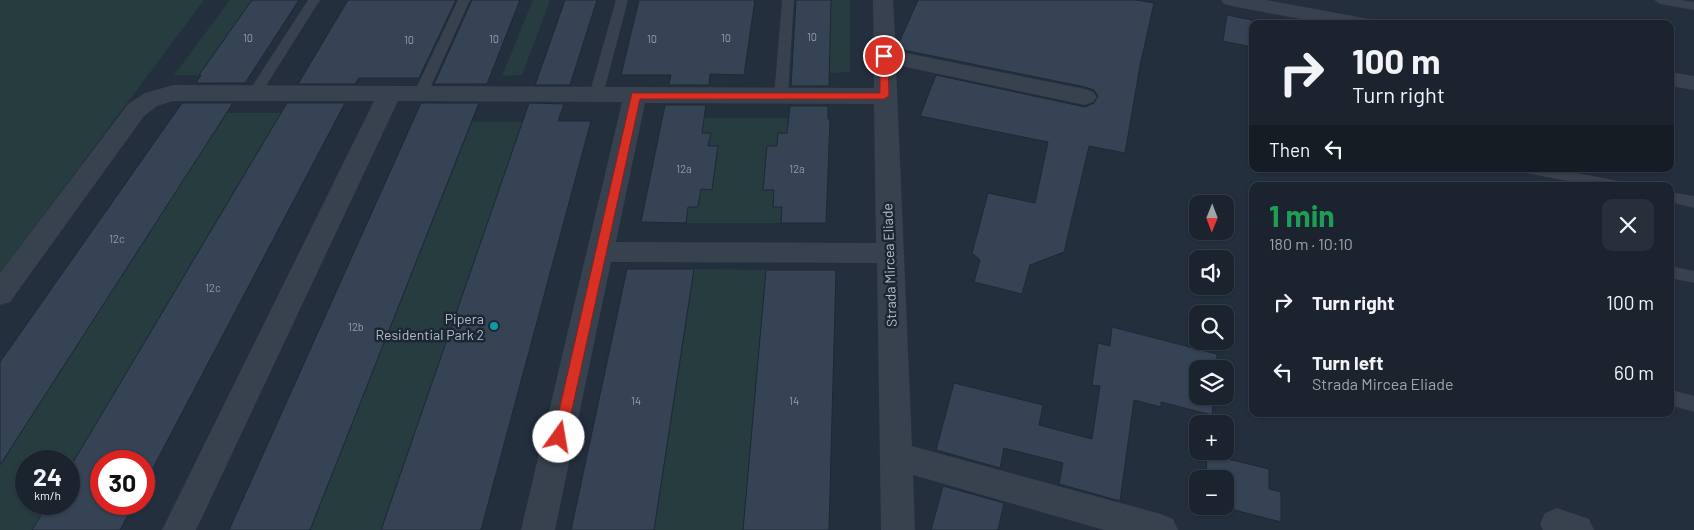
<!DOCTYPE html>
<meta charset="utf-8">
<style>
body{margin:0;font-family:Barlow,sans-serif;background:#282f3a;color:#f1f3f6;height:100vh;display:flex;flex-direction:column;font-size:19px;white-space:nowrap}
*{box-sizing:border-box;margin:0}
p{font-size:16px;color:#a0a4aa}
.icon{flex:none;width:28px;height:28px;fill:none;stroke:currentColor;stroke-width:2;stroke-linecap:round;stroke-linejoin:round}
.map{position:relative;flex:1;overflow:hidden}
.details{position:absolute;left:1249px;top:182px;width:425px;height:235px;display:flex;flex-direction:column;background:#1b232e;border-radius:10px;box-shadow:0 1px 4px #0004,0 0 0 1px #39404a}
.details>*{flex:none}
.banner{position:absolute;left:1249px;top:20px;width:425px;height:152px;border-radius:10px;box-shadow:0 1px 4px #0004,0 0 0 1px #39404a;background:#1b232e;color:#f1f3f6;overflow:hidden}
.needle{width:32px;rotate:181deg}
.controls{position:absolute;left:1189px;top:195px;display:grid;gap:10px}
.controls a{display:grid;place-items:center;width:45px;height:45px;border-radius:10px;background:#1b232e;box-shadow:0 1px 4px #0004,0 0 0 1px #39404a;font-size:25px}
.speed{position:absolute;left:15px;top:450px;display:flex;gap:10px;font-size:25px;font-weight:700;text-align:center}
.speed>*{display:grid;place-content:center;width:65px;height:65px;border-radius:50%;background:#1b232e;box-shadow:0 1px 4px #0004,0 0 0 1px #39404a;line-height:1}
.speed small{font-size:12px;font-weight:400}
.speed .limit{border:8px solid #d22;background:#fff;color:#111}
.pin{position:absolute;display:grid;place-items:center;width:42px;height:42px;color:#fff;margin:-21px;border:2px solid #fff;border-radius:50%;box-shadow:0 1px 5px #0007}
.me{position:absolute;width:55px;margin:-28px;rotate:13deg;stroke-linejoin:round;filter:drop-shadow(0 0 4px #0008)}
.turn{display:flex;align-items:center;gap:18px;height:105px;padding:0 20px;font-size:22px}
.turn .icon{width:65px;height:65px;stroke-width:2.5}
.turn b{display:block;font-size:35px;line-height:42px}
.then{display:flex;align-items:center;height:48px;padding:0 20px;background:#0003;gap:10px;font-size:19px}
.round{display:grid;place-items:center;flex:none;width:52px;height:52px;border-radius:10px;background:#282f3a}
.head{display:flex;align-items:center;justify-content:space-between;height:85px;padding:0 20px}
h1{font-size:30px;font-weight:700;line-height:38px;color:#1e9e55}
ul{padding:0;list-style:none}
li{display:flex;align-items:center;gap:15px;height:70px;padding:0 20px}
li div{flex:1}
li b{display:block;font-size:19px}
li em{font-style:normal}
.map>svg:first-child{display:block}
.green{fill:#263c3f}
.building{fill:#364354;stroke:#1f2835}
.lines{fill:none;stroke-linecap:round;stroke-linejoin:round}
.lane{fill:#38414e;fill-rule:evenodd}
.street{fill:#38414e;fill-rule:evenodd}
.route{fill:#d93025;stroke:#8d1f18}
.culture-dot{fill:#0f9aa8;stroke:#1d2633;stroke-width:2}
.labels{text-anchor:middle;dominant-baseline:central;stroke-width:5;stroke-linejoin:round;paint-order:stroke}
.number-label{font-size:11px;fill:#929caa}
.street-label{font-size:14px;fill:#b4bcc9;stroke:#1d2633}
.poi-label{font-size:14px;fill:#b4bcc9;stroke:#1d2633;text-anchor:end}
</style>
<div class="map">
<svg width="1694" height="530" viewBox="0 0 1694 530">
<rect width="100%" height="100%" fill="#242f3e"/>
<g class="green">
<path d="M 0,0 L 204,0 L 0,273 Z"/>
<path d="M 230,0 L 252,0 L 199,75 L 174,75 Z"/>
<path d="M 533,0 L 550,0 L 522,75 L 502,76 Z"/>
<path d="M 831,0 L 850,0 L 850,72 L 829,73 Z"/>
<path d="M 226,113 L 281,113 L 69,469 L 69,461 L 26,461 L 26,504 L 48,504 L 32,530 L 0,530 L 0,465 Z"/>
<path d="M 704,118 L 788,118 L 787,133 L 778,133 L 773,207 L 782,207 L 781,223 L 686,223 L 688,207 L 701,189 L 712,189 L 718,147 L 708,146 L 711,133 L 702,133 Z"/>
<path d="M 472,122 L 523,122 L 381,530 L 310,530 Z"/>
<path d="M 694,269 L 766,270 L 743,530 L 654,530 Z"/>
</g>
<g class="building">
<path d="M 252,0 L 299,0 L 245,83 L 196,83 L 201,75 L 199,75 Z"/>
<path d="M 348,0 L 456,0 L 419,78 L 359,78 L 355,84 L 298,84 Z"/>
<path d="M 472,0 L 520,0 L 487,84 L 434,84 Z"/>
<path d="M 565,0 L 597,0 L 570,85 L 535,85 Z"/>
<path d="M 639,0 L 755,0 L 744,75 L 710,74 L 709,85 L 669,85 L 671,75 L 621,75 Z"/>
<path d="M 796,0 L 831,0 L 829,86 L 791,86 Z"/>
<path d="M 918,0 L 1136,0 L 1154,3 L 1140,66 L 1125,153 L 1089,146 L 1064,252 L 1030,265 L 1022,294 L 974,282 L 980,260 L 972,253 L 988,193 L 1035,203 L 1048,142 L 920,116 L 936,75 L 1085,107 L 1094,103 L 1098,96 L 1094,90 L 1085,87 L 898,49 L 898,45 Z"/>
<path d="M 1227,15 L 1252,20 L 1252,47 L 1223,41 Z"/>
<path d="M 182,103 L 233,103 L 0,465 L 0,362 Z"/>
<path d="M 287,103 L 345,103 L 144,485 L 144,461 L 101,461 L 101,504 L 134,504 L 120,530 L 32,530 L 48,504 L 69,504 L 69,469 Z"/>
<path d="M 421,103 L 479,103 L 310,530 L 229,530 Z"/>
<path d="M 529,103 L 564,104 L 558,121 L 591,121 L 481,530 L 381,530 Z"/>
<path d="M 665,105 L 706,105 L 702,133 L 711,133 L 708,146 L 718,146 L 712,190 L 701,189 L 698,207 L 688,207 L 686,223 L 641,222 Z"/>
<path d="M 790,106 L 828,106 L 828,119 L 830,119 L 826,223 L 781,223 L 782,207 L 773,207 L 774,190 L 763,190 L 767,146 L 777,146 L 778,133 L 787,133 Z"/>
<path d="M 627,269 L 694,269 L 654,530 L 571,530 Z"/>
<path d="M 766,270 L 836,270 L 829,530 L 743,530 Z"/>
<path d="M 1112,327 L 1217,354 L 1216,369 L 1198,369 L 1198,396 L 1214,396 L 1212,415 L 1161,402 L 1161,407 L 1134,400 L 1120,501 L 1059,484 L 1063,463 L 1004,448 L 1000,468 L 936,450 L 954,383 L 1043,405 L 1039,425 L 1092,439 L 1100,386 L 1092,385 L 1098,343 L 1110,346 Z"/>
<path d="M 1207,454 L 1269,469 L 1269,489 L 1281,492 L 1281,522 L 1219,506 L 1225,506 L 1225,479 L 1206,479 Z"/>
<path d="M 943,486 L 1004,503 L 998,530 L 931,530 Z"/>
</g>
<g class="lines">
<g class="lane">
<path d="M 308,0 L 320,0 L 259,97 L 249,97 L 247,94 Z"/>
<path d="M 458,0 L 470,0 L 427,95 L 425,98 L 415,98 L 413,95 Z"/>
<path d="M 616,0 L 628,0 L 603,95 L 601,98 L 591,98 L 589,95 Z"/>
<path d="M 782,0 L 794,0 L 788,96 L 786,99 L 776,99 L 774,96 Z"/>
<path d="M 1654,0 L 1681,0 L 1694,2 L 1694,10 L 1660,4 Z"/>
<path d="M 1524,169 L 1557,169 L 1618,181 L 1623,182 L 1626,186 L 1592,186 L 1531,174 L 1526,173 Z"/>
<path d="M 1670,192 L 1694,196 L 1694,208 L 1670,202 Z"/>
<path d="M 1670,266 L 1694,271 L 1694,283 L 1670,278 Z"/>
<path d="M 1676,391 L 1694,396 L 1694,412 L 1670,405 L 1670,393 Z"/>
</g>
<g class="street">
<path d="M 873,0 L 893,0 L 896,51 L 1085,89 L 1093,92 L 1097,97 L 1093,102 L 1085,105 L 896,65 L 912,446 L 1161,514 L 1173,519 L 1178,530 L 1104,530 L 913,475 L 915,530 L 881,530 L 877,263 L 611,262 L 555,530 L 521,530 L 622,102 L 398,101 L 196,530 L 162,530 L 374,101 L 173,101 L 157,106 L 144,116 L 10,302 L 0,305 L 0,273 L 128,104 L 145,93 L 173,85 L 874,88 ZM 645,103 L 874,104 L 876,243 L 616,242 Z"/>
<path d="M 1221,0 L 1266,0 L 1364,18 L 1372,19 L 1375,24 L 1327,24 L 1231,6 L 1224,4 Z"/>
<path d="M 1670,72 L 1694,76 L 1694,90 L 1670,86 Z"/>
<path d="M 1557,508 L 1589,519 L 1594,530 L 1543,530 L 1540,524 L 1545,513 Z"/>
</g>
</g>
<path class="route" d="M 880,54 L 884,54 L 888,56 L 889,96 L 884,99 L 640,99 L 566,437 L 564,441 L 559,443 L 555,441 L 553,437 L 632,93 L 880,93 Z"/>
<circle class="culture-dot" cx="494" cy="326" r="5"/>
<g class="labels">
<g class="number-label">
<text x="812" y="36">10</text>
<text x="248" y="37">10</text>
<text x="726" y="37">10</text>
<text x="494" y="38">10</text>
<text x="652" y="38">10</text>
<text x="409" y="39">10</text>
<text x="684" y="168">12a</text>
<text x="797" y="168">12a</text>
<text x="117" y="238">12c</text>
<text x="213" y="287">12c</text>
<text x="356" y="326">12b</text>
<text x="636" y="400">14</text>
<text x="794" y="400">14</text>
</g>
<g class="street-label">
<text transform="translate(889 265) rotate(-92)">Strada Mircea Eliade</text>
</g>
<g class="poi-label">
<text x="484" y="318">Pipera<tspan x="484" dy="16">Residential Park 2</tspan></text>
</g>
</g>
</svg>
<div class="controls">
<a><svg class="needle" viewBox="-14 -14 28 28"><path d="M0-13l5 13h-10z" fill="#e53935"/><path d="M0 13l5-13h-10z" fill="#a0a4aa"/></svg></a>
<a><svg class="icon" aria-label="sound" viewBox="0 0 24 24"><path d="M4 9h4l5-4v14l-5-4H4zM17 9q2 3 0 6"/></svg></a>
<a><svg class="icon" aria-label="search" viewBox="0 0 24 24"><circle cx="10" cy="10" r="6"/><path d="M15 15l6 6"/></svg></a>
<a><svg class="icon" aria-label="layers" viewBox="0 0 24 24"><path d="M12 4l9 5-9 5-9-5zM3 14l9 5 9-5"/></svg></a>
<a>+</a>
<a>−</a>
</div>
<div class="speed"><div>24<small>km/h</small></div><div class="limit">30</div></div>
<div class="pin" style="left:884px;top:56px;background:#d93025"><svg class="icon" aria-label="arrive" viewBox="0 0 24 24"><path d="M6 21V4h12l-3 4 3 4H6"/></svg></div>
<svg class="me" style="left:559px;top:437px" viewBox="-20 -20 40 40"><circle r="19" fill="#fff"/><path d="M0-13L10 11 0 6-10 11z" fill="#d93025"/></svg>
<div class="banner">
<div class="turn"><svg class="icon" aria-label="right" viewBox="0 0 24 24"><path d="M7 20v-9h11M14 6l5 5-5 5"/></svg><div><b>100 m</b>Turn right</div></div>
<div class="then">Then<svg class="icon" aria-label="left" viewBox="0 0 24 24"><path d="M17 20v-9H6M10 6l-5 5 5 5"/></svg></div>
</div>
<section class="details">
<div class="head"><div><h1>1 min</h1><p>180 m · 10:10</p></div><a class="round"><svg class="icon" aria-label="close" viewBox="0 0 24 24"><path d="M6 6l12 12M18 6L6 18"/></svg></a></div>
<ul>
<li><svg class="icon" aria-label="right" viewBox="0 0 24 24"><path d="M7 20v-9h11M14 6l5 5-5 5"/></svg><div><b>Turn right</b></div><em>100 m</em></li>
<li><svg class="icon" aria-label="left" viewBox="0 0 24 24"><path d="M17 20v-9H6M10 6l-5 5 5 5"/></svg><div><b>Turn left</b><p>Strada Mircea Eliade</p></div><em>60 m</em></li>
</ul>
</section>
</div>
